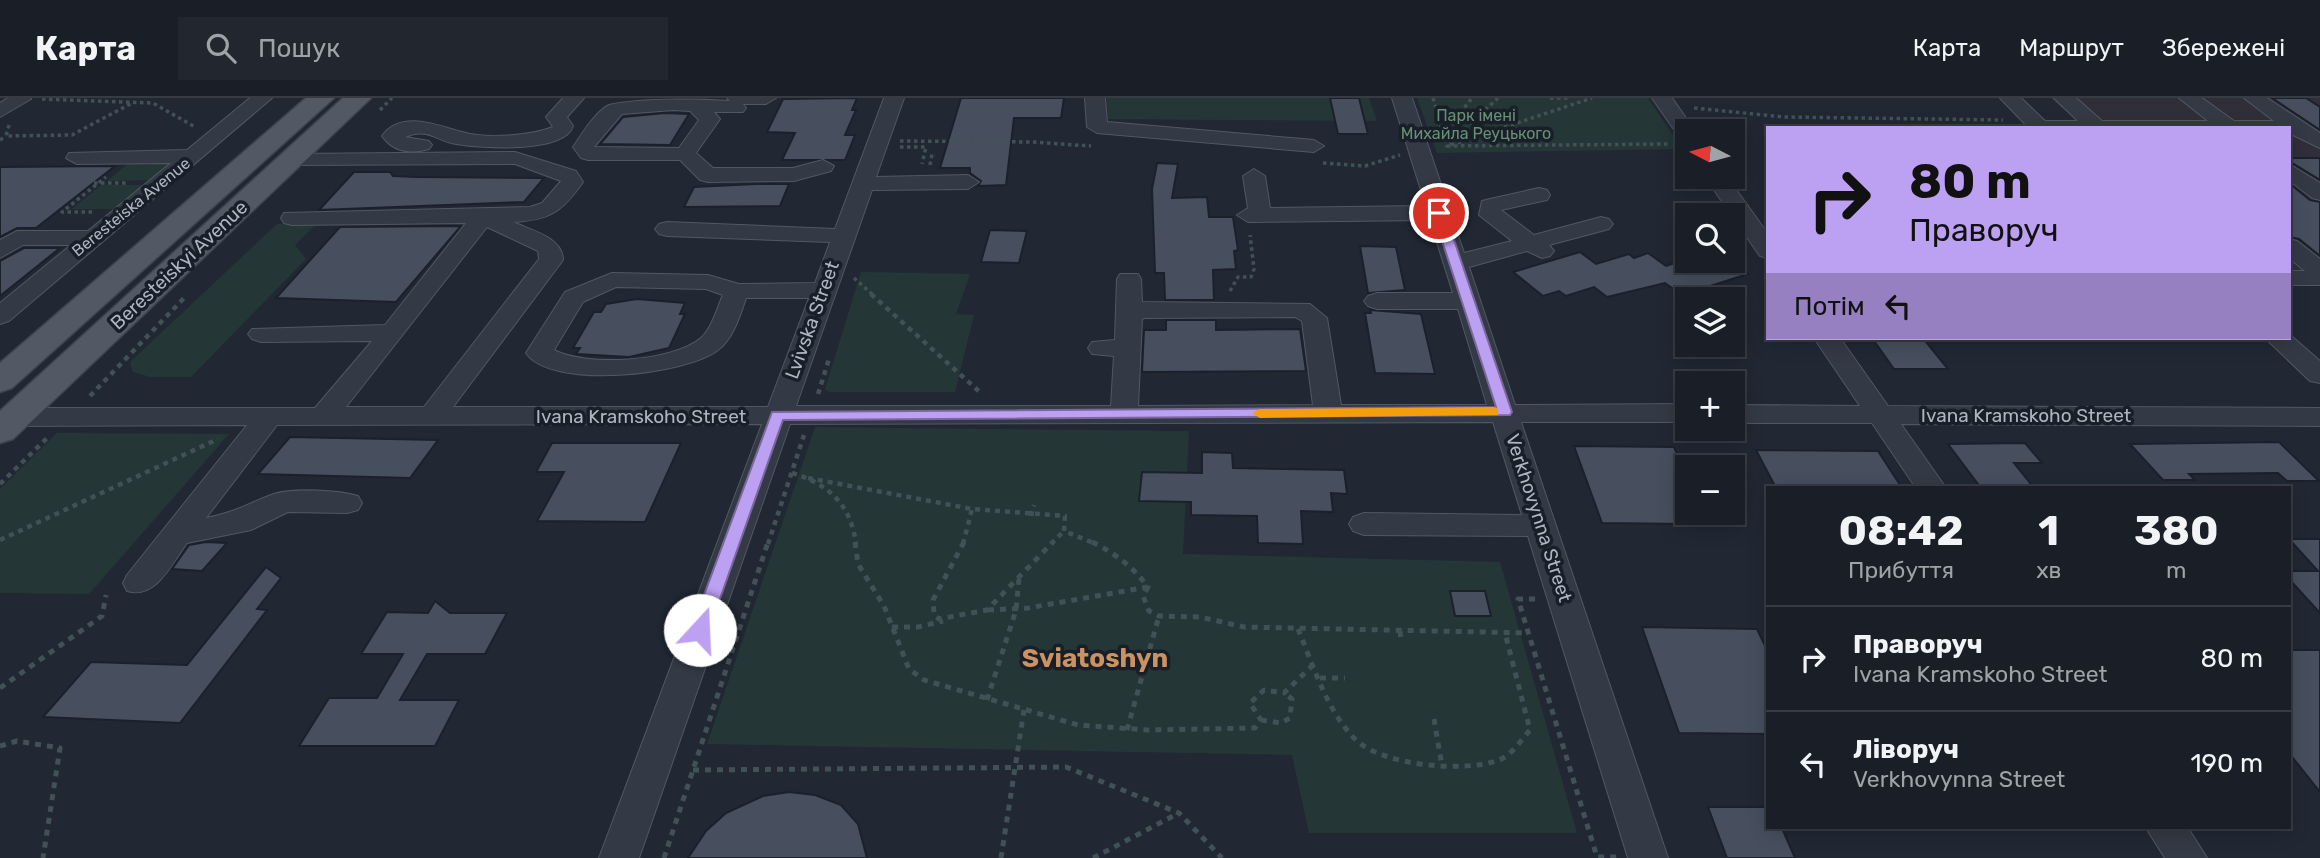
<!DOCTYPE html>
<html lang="uk">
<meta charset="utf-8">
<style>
body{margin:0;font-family:Rubik,sans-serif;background:#22272f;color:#f1f3f6;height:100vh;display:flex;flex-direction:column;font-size:26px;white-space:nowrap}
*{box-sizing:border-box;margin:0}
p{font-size:23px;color:#9fa2a7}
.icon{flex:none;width:38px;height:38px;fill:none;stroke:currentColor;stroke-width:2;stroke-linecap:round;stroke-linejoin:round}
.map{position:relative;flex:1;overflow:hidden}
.sheet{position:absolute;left:1766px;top:388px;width:525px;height:343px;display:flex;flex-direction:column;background:#191e27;border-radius:0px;box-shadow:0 4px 18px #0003,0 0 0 2px #373c44}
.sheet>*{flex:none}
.hud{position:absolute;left:1766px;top:28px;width:525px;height:214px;border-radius:0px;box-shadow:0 4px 18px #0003,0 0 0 2px #373c44;background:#bca0f2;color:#111;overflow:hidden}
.needle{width:46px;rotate:276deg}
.buttons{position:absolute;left:1675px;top:21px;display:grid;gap:14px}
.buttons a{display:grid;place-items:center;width:70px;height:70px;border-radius:0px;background:#191e27;box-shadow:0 4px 18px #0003,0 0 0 2px #373c44;font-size:35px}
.pin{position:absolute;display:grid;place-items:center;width:60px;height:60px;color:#fff;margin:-30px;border:4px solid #fff;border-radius:50%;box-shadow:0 2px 7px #0007}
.me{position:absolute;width:77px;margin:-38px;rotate:20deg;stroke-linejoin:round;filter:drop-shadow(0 0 5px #0008)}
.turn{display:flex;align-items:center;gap:24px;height:147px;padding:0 28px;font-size:32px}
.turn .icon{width:91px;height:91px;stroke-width:2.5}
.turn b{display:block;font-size:49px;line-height:60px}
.then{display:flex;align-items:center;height:66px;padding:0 28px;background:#0003;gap:14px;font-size:26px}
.eta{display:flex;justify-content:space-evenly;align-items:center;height:119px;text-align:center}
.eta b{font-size:42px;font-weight:700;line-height:49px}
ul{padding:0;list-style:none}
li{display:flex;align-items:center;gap:21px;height:105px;padding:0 28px;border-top:2px solid #373c44}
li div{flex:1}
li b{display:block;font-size:26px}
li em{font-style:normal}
header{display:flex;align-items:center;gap:42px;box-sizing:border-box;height:98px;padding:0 35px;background:#191e27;border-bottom:2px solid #373c44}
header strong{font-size:33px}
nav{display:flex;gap:38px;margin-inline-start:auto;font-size:24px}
.search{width:490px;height:63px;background:#22272f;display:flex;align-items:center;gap:18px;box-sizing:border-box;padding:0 24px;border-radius:0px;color:#9fa2a7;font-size:26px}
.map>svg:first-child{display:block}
.medical{fill:#302e39}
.green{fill:#253637}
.building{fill:#474f5e;stroke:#1b212b;stroke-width:2}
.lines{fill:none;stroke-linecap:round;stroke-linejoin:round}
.minor-casing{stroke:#515863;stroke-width:2}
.major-casing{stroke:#3d434e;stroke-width:3}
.path-far2{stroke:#425155;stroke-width:3.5;stroke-dasharray:3.5 3.5;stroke-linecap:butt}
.path-far1{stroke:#425155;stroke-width:4.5;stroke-dasharray:5 5;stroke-linecap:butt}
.path{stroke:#425155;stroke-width:5;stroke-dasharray:6 6;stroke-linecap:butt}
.minor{fill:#343a45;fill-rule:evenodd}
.major{fill:#525965;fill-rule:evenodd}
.route{fill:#bca0f2;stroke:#7a689d;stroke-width:2}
.slow{fill:#f59e0b}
.labels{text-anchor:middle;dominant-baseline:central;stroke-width:7;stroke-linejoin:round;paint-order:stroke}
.far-park-label{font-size:16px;fill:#689073;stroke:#191f29}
.far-street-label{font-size:16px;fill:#aeb5c2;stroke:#191f29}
.street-label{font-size:19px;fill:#aeb5c2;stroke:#191f29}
.district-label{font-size:26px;font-weight:bold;fill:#ca9361;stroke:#191f29}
</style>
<header>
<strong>Карта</strong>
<div class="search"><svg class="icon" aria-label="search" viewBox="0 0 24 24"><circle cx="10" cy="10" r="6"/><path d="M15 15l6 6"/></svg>Пошук</div>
<nav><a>Карта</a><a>Маршрут</a><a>Збережені</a></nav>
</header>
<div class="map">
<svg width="2320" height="760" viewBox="0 0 2320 760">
<rect width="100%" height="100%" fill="#212834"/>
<path class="medical" d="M 2050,0 L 2320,0 L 2320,185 L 2289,186 L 2289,30 L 2086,30 Z"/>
<g class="green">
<path d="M 1107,0 L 1369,0 L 1377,23 L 1108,21 Z"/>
<path d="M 1417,0 L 1648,0 L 1682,51 L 1437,55 Z"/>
<path d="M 135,60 L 182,60 L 154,82 L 107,83 Z"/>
<path d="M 101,87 L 147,87 L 118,111 L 72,111 Z"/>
<path d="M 277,126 L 314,128 L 295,147 L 306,161 L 191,279 L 150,279 L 133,274 L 130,264 Z"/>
<path d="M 861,174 L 970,176 L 956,216 L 974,217 L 955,294 L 829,294 L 825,291 Z"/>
<path d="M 815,329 L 1189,333 L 1183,456 L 1500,464 L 1577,735 L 1309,735 L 1292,657 L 707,646 Z"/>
<path d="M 57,335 L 229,336 L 89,496 L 0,495 L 0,391 Z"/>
</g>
<g class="building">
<path d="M 857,0 L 852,12 L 856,12 L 845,37 L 855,37 L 845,62 L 782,62 L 795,35 L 767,34 L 783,1 Z"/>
<path d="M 961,0 L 1064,0 L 1061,20 L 1014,20 L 1006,87 L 978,88 L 981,83 L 970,75 L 970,70 L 940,70 Z"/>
<path d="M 1330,0 L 1359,0 L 1368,36 L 1338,36 Z"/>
<path d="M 2272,0 L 2306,0 L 2320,9 L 2320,32 Z"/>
<path d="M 665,15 L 689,16 L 670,47 L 600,46 L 623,19 Z"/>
<path d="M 2289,60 L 2320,60 L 2320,82 L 2289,63 Z"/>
<path d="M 1157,65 L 1178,66 L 1172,100 L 1207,99 L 1209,119 L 1233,119 L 1238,152 L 1234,153 L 1236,171 L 1213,172 L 1214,202 L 1165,202 L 1164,175 L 1155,175 L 1152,91 Z"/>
<path d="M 115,68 L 36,130 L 17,130 L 0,139 L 0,69 Z"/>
<path d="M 354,74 L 390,74 L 393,78 L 417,79 L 544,80 L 524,104 L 319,112 Z"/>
<path d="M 2289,85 L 2310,102 L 2320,104 L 2320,158 L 2299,141 L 2289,139 Z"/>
<path d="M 756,86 L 789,86 L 780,108 L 684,109 L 694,89 Z"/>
<path d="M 461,128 L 396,204 L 276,200 L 340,129 Z"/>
<path d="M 990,132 L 1027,133 L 1019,165 L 981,164 Z"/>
<path d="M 1360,148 L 1396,149 L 1405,192 L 1368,195 Z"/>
<path d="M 24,150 L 60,150 L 0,198 L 0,163 Z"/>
<path d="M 1580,154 L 1596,166 L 1629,156 L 1634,160 L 1648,155 L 1666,168 L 1681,163 L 1726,163 L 1748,176 L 1682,197 L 1665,185 L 1607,199 L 1594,189 L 1566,198 L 1559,193 L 1543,198 L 1513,174 Z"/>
<path d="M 637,201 L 685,205 L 680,216 L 685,216 L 669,250 L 629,259 L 576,256 L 580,250 L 573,250 L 594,214 L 601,214 L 606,206 Z"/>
<path d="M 1370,212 L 1421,216 L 1435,276 L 1375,275 L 1365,215 L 1371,215 Z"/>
<path d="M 1166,222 L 1216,222 L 1216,232 L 1300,231 L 1306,273 L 1142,274 L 1144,232 L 1166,232 Z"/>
<path d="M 1872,240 L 1923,240 L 1948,271 L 1894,271 Z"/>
<path d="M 290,339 L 438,342 L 410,380 L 258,376 Z"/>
<path d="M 2279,344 L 2319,383 L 2287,383 L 2278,375 L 2189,376 L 2195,382 L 2163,382 L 2130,346 Z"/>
<path d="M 552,345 L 681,345 L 645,424 L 537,423 L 564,374 L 536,374 Z"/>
<path d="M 2025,345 L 2042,365 L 2014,365 L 2034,390 L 1981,390 L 1948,346 Z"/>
<path d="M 1574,348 L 1674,349 L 1683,370 L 1687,370 L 1687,426 L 1602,425 Z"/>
<path d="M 1756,352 L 1878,353 L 1902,390 L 1776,390 Z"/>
<path d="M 1202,354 L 1232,355 L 1233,370 L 1344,372 L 1347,396 L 1331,395 L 1333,414 L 1301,413 L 1303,446 L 1258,445 L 1257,418 L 1191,417 L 1191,404 L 1139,403 L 1142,374 L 1202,375 Z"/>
<path d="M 2289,441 L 2320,441 L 2320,515 L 2289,481 L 2289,473 L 2318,473 Z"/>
<path d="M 206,444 L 227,445 L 202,473 L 172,471 L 189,447 Z"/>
<path d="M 266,469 L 281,480 L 257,511 L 267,512 L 180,625 L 43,619 L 91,564 L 187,567 Z"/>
<path d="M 1450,493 L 1485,493 L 1491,518 L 1455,518 Z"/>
<path d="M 435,503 L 450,515 L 507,515 L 485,556 L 427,556 L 400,602 L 459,602 L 435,648 L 299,648 L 329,600 L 377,600 L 403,556 L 361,556 L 387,514 L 428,515 Z"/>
<path d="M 1642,529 L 1757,531 L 1768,554 L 1768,636 L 1679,635 Z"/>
<path d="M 2289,552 L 2320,552 L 2320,694 L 2289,655 Z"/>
<path d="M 789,694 L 815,697 L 841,707 L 858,726 L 867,760 L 688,760 L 706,733 L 726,715 L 763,698 Z"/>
<path d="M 1708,709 L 1768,709 L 1768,730 L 1782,730 L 1795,760 L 1727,760 Z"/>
</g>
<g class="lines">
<g class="minor-casing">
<g id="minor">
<path d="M 8,0 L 30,0 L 31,1 L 0,19 L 0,5 Z"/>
<path d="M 250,0 L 272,0 L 9,223 L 0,226 L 0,205 L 71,147 L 23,147 L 0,160 L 0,142 L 17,133 L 88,133 L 171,65 L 77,66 L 66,60 L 69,55 L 187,52 Z"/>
<path d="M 563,0 L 584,0 L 567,19 L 573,28 C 564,56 480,50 456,46 C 436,43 429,29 405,39 L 429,43 L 432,47 L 429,51 C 411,56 393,54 382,38 C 401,11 439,28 462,34 C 486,41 530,38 553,29 L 546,19 Z"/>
<path d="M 727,0 L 776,0 L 766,6 L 743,6 L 746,10 L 743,14 L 714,14 L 720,21 L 696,55 L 713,70 L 793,70 L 823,62 L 834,68 L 831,73 L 794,83 L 708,84 L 700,82 L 680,62 L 588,62 L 581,60 L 573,49 C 582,36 594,15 609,7 C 638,0 697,1 730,3 ZM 673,12 L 690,13 L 699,22 L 679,50 L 594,49 L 622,16 Z"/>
<path d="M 884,0 L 904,0 L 876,79 L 968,77 L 979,84 L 968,91 L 872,92 L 796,308 L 1111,308 L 1114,258 L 1092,256 L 1088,250 L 1092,244 L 1115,242 L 1117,181 L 1120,176 L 1138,176 L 1141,181 L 1142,204 L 1310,206 L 1327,220 L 1341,307 L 1487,307 L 1458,211 L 1377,211 L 1368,208 L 1364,203 L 1368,198 L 1377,195 L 1453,195 L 1430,122 L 1248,124 L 1237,117 L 1248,110 L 1243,78 L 1254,71 L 1265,78 L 1270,110 L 1426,108 L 1392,0 L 1412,0 L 1464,155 L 1512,143 L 1479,117 L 1482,103 L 1490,101 L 1539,90 L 1547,92 L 1550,97 L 1547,102 L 1501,112 L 1534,137 L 1601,119 L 1609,121 L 1613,126 L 1609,131 L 1549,147 L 1554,153 L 1550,158 L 1542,160 L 1527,153 L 1469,169 L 1515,307 L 1687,306 L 1687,324 L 1521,324 L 1668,760 L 1628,760 L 1528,438 L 1364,437 L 1353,433 L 1349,426 L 1353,419 L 1364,415 L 1522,417 L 1493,324 L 790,326 L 639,760 L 599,760 L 762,326 L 277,327 L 206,420 C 234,415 249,405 274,396 C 293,390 339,392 358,398 L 362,405 L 358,412 L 347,415 L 288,414 L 251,432 L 187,445 C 172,465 156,502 127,493 L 123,485 L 127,477 L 247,327 L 15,328 L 5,325 L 1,319 L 5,313 L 15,310 L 315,310 L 372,243 L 261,244 L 252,241 L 248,236 L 252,231 L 385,227 L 466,125 L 292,127 L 284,125 L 281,120 L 284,115 L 530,109 L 542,105 L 561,83 L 515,66 L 284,67 L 281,62 L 292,56 L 515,54 L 576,73 L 583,84 C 562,114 550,122 513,124 C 530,132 563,139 563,162 L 453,309 L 768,309 L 809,200 L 746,200 C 740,218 733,241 718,252 C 686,277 551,292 526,255 L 565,194 L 612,175 L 708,177 L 739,186 L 815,185 L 830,144 L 667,138 L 659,136 L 655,131 L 659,126 L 667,124 L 835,131 ZM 487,129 L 538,153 L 539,161 L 424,309 L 346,309 ZM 616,189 L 706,191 L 723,197 C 717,210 712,230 701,240 C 673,264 586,269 554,252 L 583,204 ZM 1295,219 L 1302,223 L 1313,307 L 1138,308 L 1142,221 L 1144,220 Z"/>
<path d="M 1085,0 L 1105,0 L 1107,24 L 1314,42 L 1324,48 L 1314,54 L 1097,35 L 1087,29 Z"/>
<path d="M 1652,0 L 1672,0 L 1695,33 L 1687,33 L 1687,42 L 1680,40 Z"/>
<path d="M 2000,0 L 2021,0 L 2045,23 L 2078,23 L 2054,0 L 2076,0 L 2102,23 L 2208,23 L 2179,0 L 2202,0 L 2234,23 L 2274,23 L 2244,0 L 2267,0 L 2320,35 L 2320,50 L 2289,35 L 2289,30 L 2029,30 Z"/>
<path d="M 2289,66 L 2320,85 L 2320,102 L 2312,100 L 2289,82 Z"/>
<path d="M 1705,79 L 1727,79 L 1768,136 L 1768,160 L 1760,158 Z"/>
<path d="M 2289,141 L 2297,143 L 2320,161 L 2320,187 L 2289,187 L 2289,173 L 2305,173 L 2289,160 Z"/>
<path d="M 2289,236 L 2320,263 L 2320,285 L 2310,283 L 2265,240 L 2289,240 Z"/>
<path d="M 1814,240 L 1840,240 L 1888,308 L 2320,310 L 2320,328 L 1901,326 L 1946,390 L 1916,390 L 1872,325 L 1732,325 L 1732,307 L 1860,308 Z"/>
<path d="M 2146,730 L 2188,730 L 2207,760 L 2165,760 Z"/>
</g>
</g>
<g class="major-casing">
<g id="major">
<path d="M 306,0 L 334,0 L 12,290 L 0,294 L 0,265 Z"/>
<path d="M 343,0 L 371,0 L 13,341 L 0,345 L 0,313 Z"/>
</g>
</g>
<g class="path-far2">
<path d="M 1433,0 L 1447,48"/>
<path d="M 1498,0 L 1447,48 L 1670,46"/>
<path d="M 1550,0 L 1571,0"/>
<path d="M 42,1 L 153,5 L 195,29"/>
<path d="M 1694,10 L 1784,19 L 2003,22"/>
<path d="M 380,12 L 392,0"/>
<path d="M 9,27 L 6,38 L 72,37 L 132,5"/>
<path d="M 1443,37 L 1472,0"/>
<path d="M 0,42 L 6,38"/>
<path d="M 900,43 L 1033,44 L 1091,48"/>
<path d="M 1451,47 L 1592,0"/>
<path d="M 900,49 L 926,49 L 922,66"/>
<path d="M 1323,65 L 1365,68 L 1400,57"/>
<path d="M 930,67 L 932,56 L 935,56"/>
<path d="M 94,85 L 128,85"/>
<path d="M 92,114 L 62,114 L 106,79"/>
<path d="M 854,180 L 873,197"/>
<path d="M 1230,193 L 1238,179 L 1251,179 L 1254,171 L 1250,137"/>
</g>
<g class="path-far1">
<path d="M 871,196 L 982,296"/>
<path d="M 818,296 L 829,261"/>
<path d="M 90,298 L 186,198"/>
<path d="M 1697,331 L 1726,335"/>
<path d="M 792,375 C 829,386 851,407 856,446"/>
<path d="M 808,380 L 972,411 L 1065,418 L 1064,433 L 1096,446"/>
<path d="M 0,386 L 47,340"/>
<path d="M 1031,418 L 1034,407"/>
<path d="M 0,442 L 218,341"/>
<path d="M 768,446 L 804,337"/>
<path d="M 963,446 L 972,411"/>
<path d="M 1051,446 L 1064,433"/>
</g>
<g class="path">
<path d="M 855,444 L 858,466 L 884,508 L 909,571 L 924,582 L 1078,627 L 1148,632 L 1255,630 L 1261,622 L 1250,605 L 1264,592 L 1284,595 L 1314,566"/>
<path d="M 964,444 L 933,502 L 934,517 L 939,521 L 987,512 L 1053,444"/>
<path d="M 1092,444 C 1115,455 1133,469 1148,489 L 1143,498 L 1149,513 L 1159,518 L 1200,519 L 1244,529 L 1528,535"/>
<path d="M 1535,501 L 1518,501 L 1597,759 L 1617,759"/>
<path d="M 988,512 L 1028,510 L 1148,489"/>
<path d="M 892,529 L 918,529 L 943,523"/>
<path d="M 1298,531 C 1313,567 1327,613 1355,641 C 1382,668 1464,675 1499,662 C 1512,657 1521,642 1530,632 L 1505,535"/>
<path d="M 1400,533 L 1401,542"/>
<path d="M 1320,580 L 1345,580"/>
<path d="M 0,590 L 102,518 L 106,497"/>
<path d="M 987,602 L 1016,512 L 1019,481"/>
<path d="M 1434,621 L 1442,668"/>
<path d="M 1261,622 L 1281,625 L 1290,620 L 1292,601 L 1284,595"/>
<path d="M 1127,632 L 1159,518"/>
<path d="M 0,648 L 17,643 L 60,650 L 43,760"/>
<path d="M 693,672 L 1066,669 L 1179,715 L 1222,760"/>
<path d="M 664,760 L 768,444"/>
<path d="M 1001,760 L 1024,612"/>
<path d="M 1093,760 L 1179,715"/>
</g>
<use href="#minor" class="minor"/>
<use href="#major" class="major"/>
</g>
<path class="route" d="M 1439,111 L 1445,115 L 1512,314 L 1510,317 L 783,322 L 709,532 L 707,537 L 694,537 L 691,532 L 772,314 L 1496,309 L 1433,115 Z"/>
<path class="slow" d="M 1493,309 L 1498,310 L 1498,317 L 1260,320 L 1252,315 L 1260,311 Z"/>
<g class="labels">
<g class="far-park-label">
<text x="1476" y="17">Парк імені<tspan x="1476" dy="18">Михайла Реуцького</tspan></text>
</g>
<g class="far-street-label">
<text transform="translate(131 109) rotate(-39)">Beresteiska Avenue</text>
</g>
<g class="street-label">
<text transform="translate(179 167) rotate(-43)">Beresteiskyi Avenue</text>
<text transform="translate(812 222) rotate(-70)">Lvivska Street</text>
<text x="2026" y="317">Ivana Kramskoho Street</text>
<text x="641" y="318">Ivana Kramskoho Street</text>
<text transform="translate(1539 420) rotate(72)">Verkhovynna Street</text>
</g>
<g class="district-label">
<text x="1095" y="560">Sviatoshyn</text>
</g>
</g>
</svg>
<div class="buttons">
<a><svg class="needle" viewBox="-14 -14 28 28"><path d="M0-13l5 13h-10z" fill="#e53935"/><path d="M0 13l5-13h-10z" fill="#9fa2a7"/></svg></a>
<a><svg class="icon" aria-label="search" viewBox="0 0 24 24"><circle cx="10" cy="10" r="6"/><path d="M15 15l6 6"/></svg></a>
<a><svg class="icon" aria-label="layers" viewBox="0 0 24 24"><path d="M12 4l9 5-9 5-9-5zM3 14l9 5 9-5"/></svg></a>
<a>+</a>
<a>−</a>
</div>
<div class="pin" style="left:1439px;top:115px;background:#d93025"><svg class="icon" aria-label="arrive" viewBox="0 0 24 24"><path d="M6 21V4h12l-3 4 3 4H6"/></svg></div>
<svg class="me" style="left:700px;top:532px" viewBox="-20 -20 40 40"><circle r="19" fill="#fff"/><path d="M0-13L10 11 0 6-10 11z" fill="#bca0f2"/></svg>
<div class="hud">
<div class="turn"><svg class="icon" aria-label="right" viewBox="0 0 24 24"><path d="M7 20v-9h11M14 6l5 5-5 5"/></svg><div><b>80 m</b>Праворуч</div></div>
<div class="then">Потім<svg class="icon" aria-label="left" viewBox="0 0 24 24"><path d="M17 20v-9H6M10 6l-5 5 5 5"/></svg></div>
</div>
<section class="sheet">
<div class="eta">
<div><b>08:42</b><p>Прибуття</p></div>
<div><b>1</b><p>хв</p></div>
<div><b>380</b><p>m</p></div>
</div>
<ul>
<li><svg class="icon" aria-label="right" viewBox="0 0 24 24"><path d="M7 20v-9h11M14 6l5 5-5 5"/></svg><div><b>Праворуч</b><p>Ivana Kramskoho Street</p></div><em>80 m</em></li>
<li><svg class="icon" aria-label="left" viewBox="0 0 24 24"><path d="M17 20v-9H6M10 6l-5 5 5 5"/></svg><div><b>Ліворуч</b><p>Verkhovynna Street</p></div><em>190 m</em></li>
</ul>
</section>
</div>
